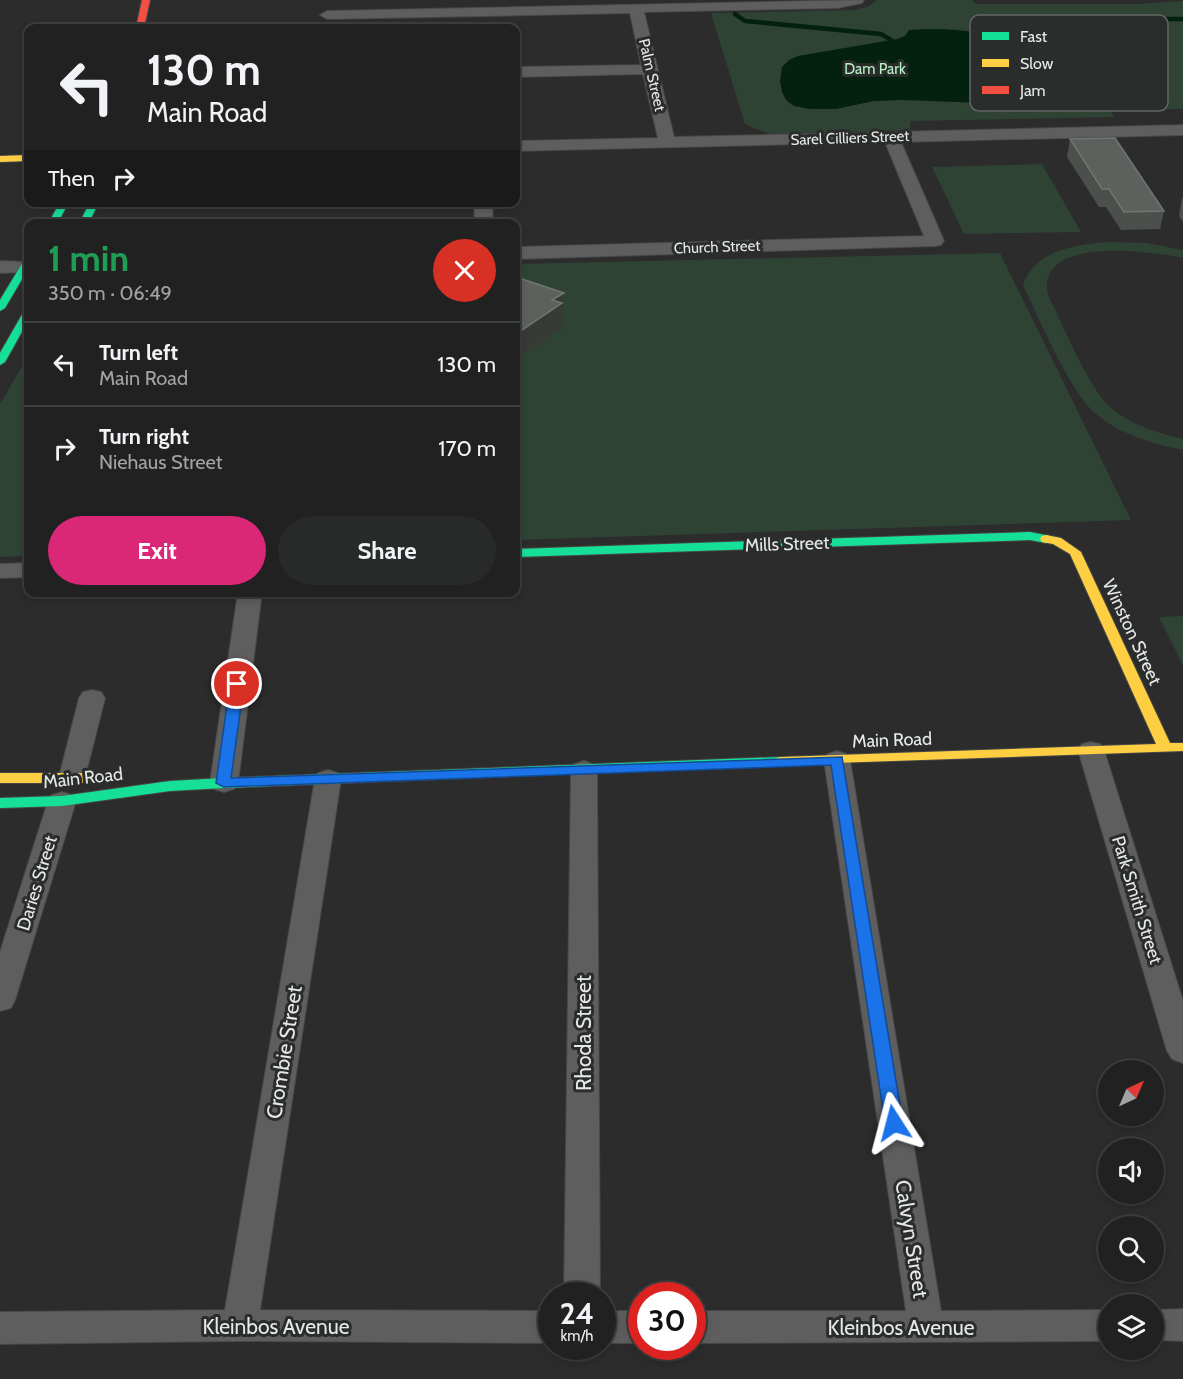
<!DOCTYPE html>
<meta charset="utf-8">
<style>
body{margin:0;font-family:Cabin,sans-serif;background:#282929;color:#f1f3f6;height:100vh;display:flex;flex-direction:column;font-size:22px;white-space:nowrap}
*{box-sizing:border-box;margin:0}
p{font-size:20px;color:#a2a3a5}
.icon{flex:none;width:33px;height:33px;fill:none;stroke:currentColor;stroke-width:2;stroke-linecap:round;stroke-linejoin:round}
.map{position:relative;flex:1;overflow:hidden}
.sheet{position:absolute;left:24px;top:219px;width:496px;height:378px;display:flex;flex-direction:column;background:#202120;border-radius:12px;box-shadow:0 3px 9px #0003,0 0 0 2px #3d3e3e}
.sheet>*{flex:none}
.hud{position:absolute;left:24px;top:24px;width:496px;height:183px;border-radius:12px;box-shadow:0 3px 9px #0003,0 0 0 2px #3d3e3e;background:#202120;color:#f1f3f6;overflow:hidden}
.needle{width:39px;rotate:44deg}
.controls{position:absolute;left:1098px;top:1060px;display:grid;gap:12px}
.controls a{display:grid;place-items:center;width:66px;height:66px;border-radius:50%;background:#202120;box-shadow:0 3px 9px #0003,0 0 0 2px #3d3e3e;font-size:30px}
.speed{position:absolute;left:538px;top:1282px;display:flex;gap:12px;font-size:30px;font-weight:700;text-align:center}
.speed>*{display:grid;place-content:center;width:78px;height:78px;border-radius:50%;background:#202120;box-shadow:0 3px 9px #0003,0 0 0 2px #3d3e3e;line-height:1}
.speed small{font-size:15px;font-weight:400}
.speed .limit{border:9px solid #d22;background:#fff;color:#111}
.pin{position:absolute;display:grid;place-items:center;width:51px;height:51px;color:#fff;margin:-26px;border:3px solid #fff;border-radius:50%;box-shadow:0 2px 6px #0007}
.me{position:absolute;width:66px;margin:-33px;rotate:351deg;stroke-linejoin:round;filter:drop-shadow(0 0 4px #0008)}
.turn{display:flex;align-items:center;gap:21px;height:126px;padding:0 24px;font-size:27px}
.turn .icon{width:78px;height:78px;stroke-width:2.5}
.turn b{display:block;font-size:42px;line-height:51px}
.then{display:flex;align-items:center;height:57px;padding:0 24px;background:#0003;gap:12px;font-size:22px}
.round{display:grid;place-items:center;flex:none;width:63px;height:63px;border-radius:32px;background:#282929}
.headline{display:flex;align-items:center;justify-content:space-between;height:102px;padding:0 24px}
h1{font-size:36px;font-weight:700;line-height:45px;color:#1e9e55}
.primary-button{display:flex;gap:12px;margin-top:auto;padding:12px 24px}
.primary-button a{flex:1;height:69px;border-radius:36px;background:#db2777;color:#fff;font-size:24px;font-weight:700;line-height:69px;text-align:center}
.primary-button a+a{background:#282929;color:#f1f3f6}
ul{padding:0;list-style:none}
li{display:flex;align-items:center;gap:18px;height:84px;padding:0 24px;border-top:2px solid #3d3e3e}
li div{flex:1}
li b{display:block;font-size:22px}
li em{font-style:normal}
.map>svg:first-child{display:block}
.green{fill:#2f4335}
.water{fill:#04200e}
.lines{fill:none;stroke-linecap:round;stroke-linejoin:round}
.stream{stroke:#04200e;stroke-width:4.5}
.street-casing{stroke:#464746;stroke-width:2}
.fast-casing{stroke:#464746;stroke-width:2}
.slow-casing{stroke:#464746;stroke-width:2}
.jam-casing{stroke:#464746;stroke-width:2}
.street{fill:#5d5e5d;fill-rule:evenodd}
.fast{fill:#16e098;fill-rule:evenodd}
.slow{fill:#ffcf43;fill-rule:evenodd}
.jam{fill:#f24e42;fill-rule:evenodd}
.wall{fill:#4b504c}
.shaded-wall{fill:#373b38}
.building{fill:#5c615d;stroke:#717672;stroke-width:1.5}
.route{fill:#1a73e8;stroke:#114b97;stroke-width:1.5}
.labels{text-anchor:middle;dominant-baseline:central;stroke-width:6;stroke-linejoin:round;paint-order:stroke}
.far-park-label{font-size:15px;fill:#b7f2c7;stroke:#2a2d2b}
.far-street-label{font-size:15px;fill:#e7e9e8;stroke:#2a2d2b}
.street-label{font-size:18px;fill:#e7e9e8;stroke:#2a2d2b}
.near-street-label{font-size:21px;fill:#e7e9e8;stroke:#2a2d2b}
.key{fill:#2a2d2b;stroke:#636564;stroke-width:1.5}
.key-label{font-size:16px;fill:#e7e9e8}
</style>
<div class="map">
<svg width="1183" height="1379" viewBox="0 0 1183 1379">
<rect width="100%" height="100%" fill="#2b2c2b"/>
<g class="green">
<path d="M 877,0 L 972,0 L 976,4 L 1138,4 L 1183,1 L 1183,109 L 1110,110 L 1114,117 L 910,121 L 910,130 L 769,134 L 745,124 L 711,13 L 855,10 L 867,7 Z"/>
<path d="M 1042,164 L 1081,232 L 964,234 L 932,167 Z"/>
<path d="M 1105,242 L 1146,243 L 1183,250 L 1183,258 C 1151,251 1035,235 1048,295 C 1062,323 1089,389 1111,408 C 1131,425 1158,433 1183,439 L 1183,450 C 1153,444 1118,434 1095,413 C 1069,391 1039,318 1023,285 C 1036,250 1071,246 1105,242 Z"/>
<path d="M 1000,253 L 1131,520 L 516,540 L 516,264 Z"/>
<path d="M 28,356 L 28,556 L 0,557 L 0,404 Z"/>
<path d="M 1183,616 L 1183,665 L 1159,617 Z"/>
</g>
<path class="water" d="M 1117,24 L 1132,27 L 1148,37 L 1126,44 L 1117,44 L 1117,48 C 1134,51 1148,57 1150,75 L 1112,94 L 1092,91 L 1079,99 L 1039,105 L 902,100 L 874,101 L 836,109 L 810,109 L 794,106 L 786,100 L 782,92 L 780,81 L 782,67 L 789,60 L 798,56 L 897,39 L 905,36 L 909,30 C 949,27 985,30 1021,47 L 1020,52 C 1029,61 1037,60 1048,64 C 1060,69 1066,79 1080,78 L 1080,72 L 1069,60 L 1070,55 L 1092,47 L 1037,38 L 1024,29 L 1056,25 Z"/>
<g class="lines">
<g class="stream">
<path d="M 735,14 L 745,21 L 881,34 L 891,40"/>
<path d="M 1101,24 L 1102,19 L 1183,19"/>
</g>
<g class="street-casing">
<g id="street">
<path d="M 864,0 L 862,3 L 838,8 L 644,12 L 674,137 L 1183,125 L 1183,135 L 901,142 L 944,241 L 941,245 L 935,246 L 516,259 L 516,247 L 924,236 L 885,142 L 516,151 L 516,141 L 658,138 L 643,74 L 516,77 L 516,67 L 641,65 L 630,13 L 327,19 L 320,15 L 327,11 Z"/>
<path d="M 474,202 L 492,202 L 493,224 L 475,224 Z"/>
<path d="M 0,261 L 28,262 L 28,272 L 0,273 Z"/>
<path d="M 28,563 L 28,577 L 0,578 L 0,564 Z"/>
<path d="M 238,592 L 262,592 L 238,783 L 234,789 L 224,792 L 214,789 L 210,783 Z"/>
<path d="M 92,690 L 101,692 L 105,698 L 85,777 L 82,783 L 72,786 L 62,783 L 59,777 L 79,698 L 83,692 Z"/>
<path d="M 1091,742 L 1100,744 L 1104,750 L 1183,1001 L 1183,1063 L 1172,1059 L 1167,1051 L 1078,750 L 1082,744 Z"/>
<path d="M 837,751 L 846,754 L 850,760 L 941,1311 L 1108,1310 L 1108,1341 L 693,1343 L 693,1311 L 906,1311 L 824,760 L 828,754 Z"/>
<path d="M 584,761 L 593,764 L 597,770 L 600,1296 L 564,1296 L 571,770 L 575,764 Z"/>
<path d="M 328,770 L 338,773 L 341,779 L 260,1310 L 552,1311 L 552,1343 L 240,1341 L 0,1344 L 0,1312 L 225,1310 L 315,779 L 318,773 Z"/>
<path d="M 62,792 L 72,795 L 76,801 L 15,1000 L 11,1008 L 0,1011 L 0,952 L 48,801 L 52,795 Z"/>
<path d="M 1183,1309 L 1183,1341 L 1154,1340 L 1154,1310 Z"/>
<rect x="603" y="1311" width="39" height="32"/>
</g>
</g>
<g class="fast-casing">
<g id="fast">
<path d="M 60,202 L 69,202 L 57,224 L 48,224 Z"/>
<path d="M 90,202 L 99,202 L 88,224 L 79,224 Z"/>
<path d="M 28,259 L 28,269 L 5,308 L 0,311 L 0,300 L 23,262 Z"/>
<path d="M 28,310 L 28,321 L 5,362 L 0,365 L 0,353 L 23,313 Z"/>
<path d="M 1030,532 L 1050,536 L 1052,539 L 1046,543 L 1030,540 L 516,557 L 516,549 Z"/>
<path d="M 780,757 L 785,759 L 787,762 L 785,765 L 224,788 L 170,791 L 62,806 L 0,808 L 0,798 L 62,796 L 170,781 L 224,778 Z"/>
</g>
</g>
<g class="slow-casing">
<g id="slow">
<path d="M 28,155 L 28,161 L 0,162 L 0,156 Z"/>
<path d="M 1046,535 L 1061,538 L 1081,552 L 1170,743 L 1183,743 L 1183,751 L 775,765 L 773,762 L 775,759 L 780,757 L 1156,744 L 1070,554 L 1053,544 L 1042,542 L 1040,539 L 1042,536 Z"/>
<path d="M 0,773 L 109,773 L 116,778 L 109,783 L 0,783 Z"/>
</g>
</g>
<g class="jam-casing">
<path id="jam" d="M 142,0 L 150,0 L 144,28 L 136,28 Z"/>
</g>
<use href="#street" class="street"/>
<use href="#fast" class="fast"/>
<use href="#slow" class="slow"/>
<use href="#jam" class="jam"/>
</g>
<g class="wall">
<path d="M 1070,139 L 1164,211 L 1160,229 L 1121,230 L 1106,207 L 1099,207 L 1067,157 Z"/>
<path d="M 1182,198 L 1183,198 L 1183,222 L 1179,216 Z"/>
</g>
<path class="shaded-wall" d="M 564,293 L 564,318 L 562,319 L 562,328 L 516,360 L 516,334 L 552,300 Z"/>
<g class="building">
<path d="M 1115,138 L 1164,211 L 1124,212 L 1109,189 L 1102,189 L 1070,139 Z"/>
<path d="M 516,277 L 564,293 L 552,300 L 562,303 L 516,334 Z"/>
</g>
<path class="route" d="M 237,680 L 244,684 L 231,778 L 842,757 L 903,1123 L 900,1127 L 894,1129 L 888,1127 L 885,1123 L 831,765 L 224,787 L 216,783 L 230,684 Z"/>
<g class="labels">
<g class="far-park-label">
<text x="875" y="69">Dam Park</text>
</g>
<g class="far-street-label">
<text transform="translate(652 75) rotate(77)">Palm Street</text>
<text transform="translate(850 138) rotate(-2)">Sarel Cilliers Street</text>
<text transform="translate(717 247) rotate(-2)">Church Street</text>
</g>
<g class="street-label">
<text transform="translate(787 544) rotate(-2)">Mills Street</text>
<text transform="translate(1132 632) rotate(65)">Winston Street</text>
<text transform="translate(892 740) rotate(-2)">Main Road</text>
<text transform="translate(83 778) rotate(-6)">Main Road</text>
<text transform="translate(37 883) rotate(-73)">Daries Street</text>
<text transform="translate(1137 900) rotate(73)">Park Smith Street</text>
</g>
<g class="near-street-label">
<text transform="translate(583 1033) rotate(-90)">Rhoda Street</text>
<text transform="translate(284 1052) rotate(-81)">Crombie Street</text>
<text transform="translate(912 1239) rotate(81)">Calvyn Street</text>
<text x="276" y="1326">Kleinbos Avenue</text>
<text x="901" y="1327">Kleinbos Avenue</text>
</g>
</g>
<rect x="970" y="15" width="198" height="96" rx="9" class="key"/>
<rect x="982" y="32" width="27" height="8" fill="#16e098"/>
<rect x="982" y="59" width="27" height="8" fill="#ffcf43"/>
<rect x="982" y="86" width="27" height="8" fill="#f24e42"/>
<g class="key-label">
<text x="1020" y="42">Fast</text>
<text x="1020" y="69">Slow</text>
<text x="1020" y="96">Jam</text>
</g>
</svg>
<div class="controls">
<a><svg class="needle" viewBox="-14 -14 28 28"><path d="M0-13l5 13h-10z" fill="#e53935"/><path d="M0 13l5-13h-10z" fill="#a2a3a5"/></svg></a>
<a><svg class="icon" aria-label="sound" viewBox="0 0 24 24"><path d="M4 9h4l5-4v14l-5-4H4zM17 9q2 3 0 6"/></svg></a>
<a><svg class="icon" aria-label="search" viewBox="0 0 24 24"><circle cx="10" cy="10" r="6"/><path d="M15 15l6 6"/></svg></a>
<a><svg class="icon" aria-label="layers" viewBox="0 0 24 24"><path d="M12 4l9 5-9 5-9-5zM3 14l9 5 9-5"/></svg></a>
</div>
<div class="speed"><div>24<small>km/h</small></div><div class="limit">30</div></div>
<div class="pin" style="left:237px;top:684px;background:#d93025"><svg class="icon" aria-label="arrive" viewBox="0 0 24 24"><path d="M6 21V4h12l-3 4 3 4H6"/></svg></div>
<svg class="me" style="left:894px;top:1123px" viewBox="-20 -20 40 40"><path d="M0-17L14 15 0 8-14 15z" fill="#1a73e8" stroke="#fff" stroke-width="4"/></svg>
<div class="hud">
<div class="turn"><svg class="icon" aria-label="left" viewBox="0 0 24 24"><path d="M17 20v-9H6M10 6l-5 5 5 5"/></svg><div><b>130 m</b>Main Road</div></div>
<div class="then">Then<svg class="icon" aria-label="right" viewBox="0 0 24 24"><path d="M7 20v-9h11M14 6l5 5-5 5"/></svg></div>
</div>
<section class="sheet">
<div class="headline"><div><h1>1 min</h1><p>350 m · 06:49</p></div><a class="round" style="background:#d93025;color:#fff"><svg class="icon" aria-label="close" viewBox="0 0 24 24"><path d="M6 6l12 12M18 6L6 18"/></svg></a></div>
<ul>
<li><svg class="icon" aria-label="left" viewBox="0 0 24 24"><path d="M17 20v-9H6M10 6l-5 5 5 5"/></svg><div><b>Turn left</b><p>Main Road</p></div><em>130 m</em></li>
<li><svg class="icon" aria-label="right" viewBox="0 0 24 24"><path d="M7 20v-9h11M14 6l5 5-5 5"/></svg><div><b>Turn right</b><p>Niehaus Street</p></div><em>170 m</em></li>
</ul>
<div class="primary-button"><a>Exit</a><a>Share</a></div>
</section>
</div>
